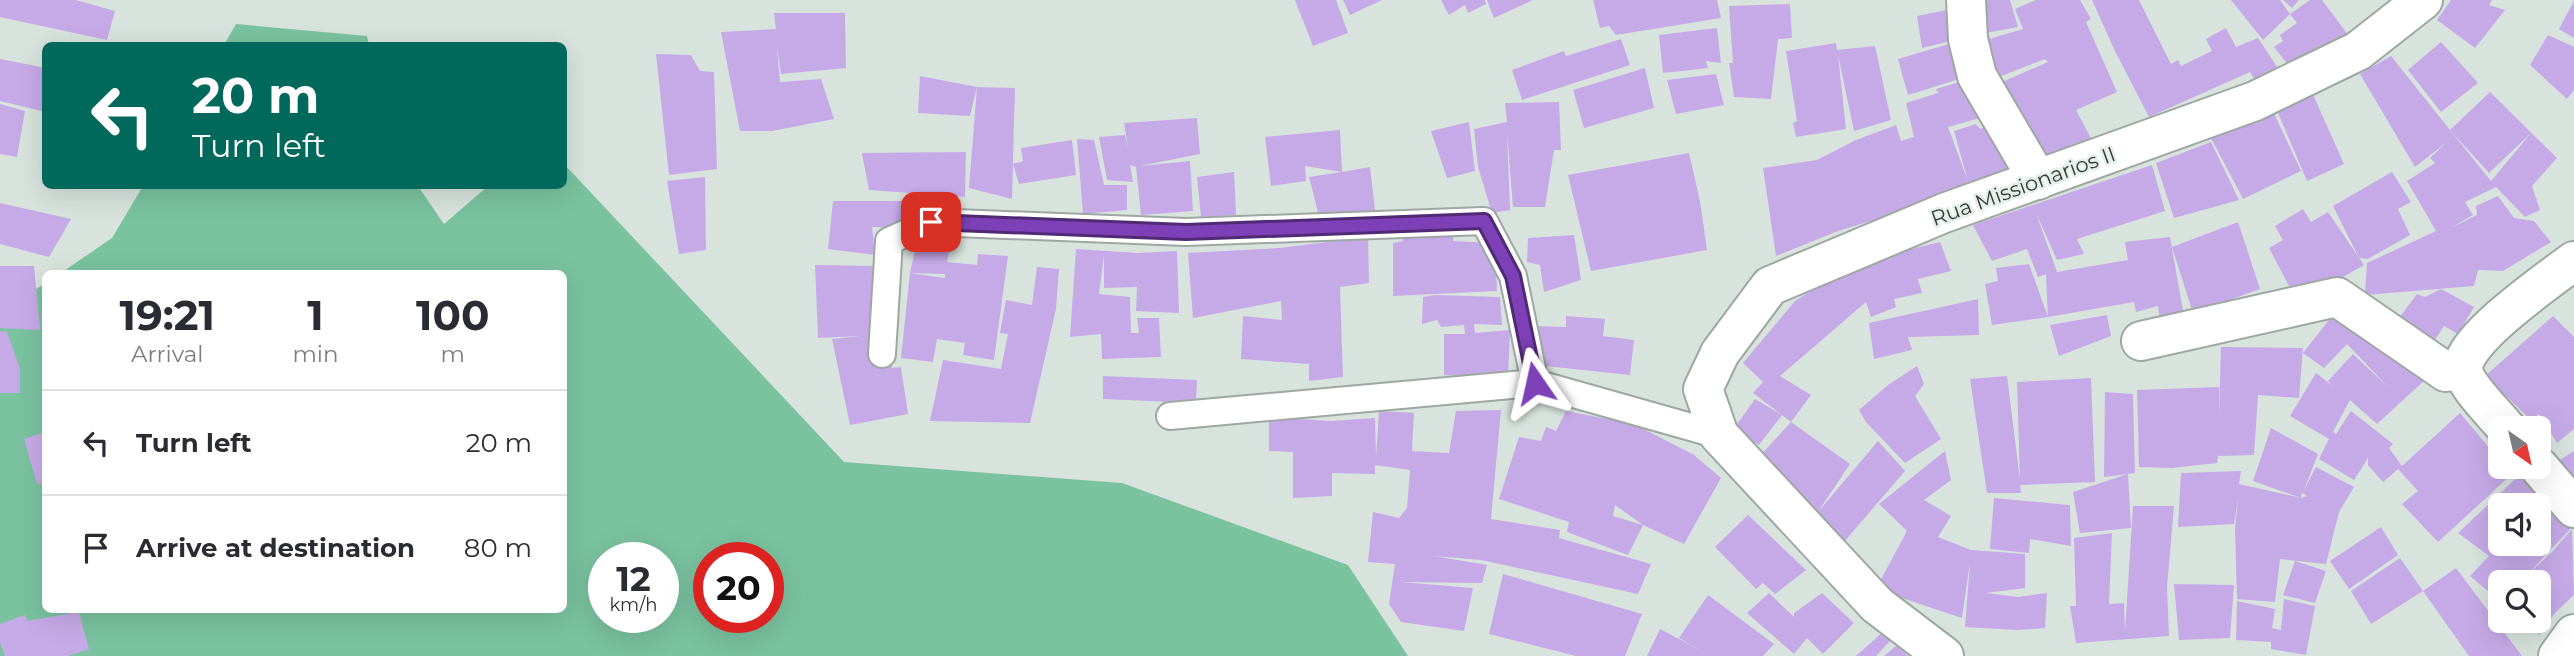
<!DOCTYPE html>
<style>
body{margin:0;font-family:Montserrat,sans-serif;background:#f7f7f7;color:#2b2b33;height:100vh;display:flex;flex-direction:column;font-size:26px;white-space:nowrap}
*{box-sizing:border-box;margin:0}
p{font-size:23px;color:#7c7c81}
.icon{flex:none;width:38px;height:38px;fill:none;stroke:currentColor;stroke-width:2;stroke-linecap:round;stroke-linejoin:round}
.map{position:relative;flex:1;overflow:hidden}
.drawer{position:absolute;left:42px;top:270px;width:525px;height:343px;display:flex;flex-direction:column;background:#fff;border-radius:10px;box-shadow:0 7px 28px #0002}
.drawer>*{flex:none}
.banner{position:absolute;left:42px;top:42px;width:525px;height:147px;border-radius:10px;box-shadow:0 7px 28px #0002;background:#00695c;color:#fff;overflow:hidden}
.needle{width:46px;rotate:146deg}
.fabs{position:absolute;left:2488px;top:416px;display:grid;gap:14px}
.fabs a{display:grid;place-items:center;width:63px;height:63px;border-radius:10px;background:#fff;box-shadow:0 7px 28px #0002;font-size:35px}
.speed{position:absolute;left:588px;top:542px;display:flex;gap:14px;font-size:35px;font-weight:700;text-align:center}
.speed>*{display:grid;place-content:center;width:91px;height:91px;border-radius:50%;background:#fff;box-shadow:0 7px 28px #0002;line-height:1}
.speed small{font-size:18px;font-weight:400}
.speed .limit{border:10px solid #d22;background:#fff;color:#111}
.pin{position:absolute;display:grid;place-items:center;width:60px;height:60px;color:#fff;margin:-30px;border-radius:14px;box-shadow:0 4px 10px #0006}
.me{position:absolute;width:77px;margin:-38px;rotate:349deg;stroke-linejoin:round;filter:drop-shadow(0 0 5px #0008)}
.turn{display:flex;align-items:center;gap:24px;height:147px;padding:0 35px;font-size:32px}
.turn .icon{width:91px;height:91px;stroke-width:2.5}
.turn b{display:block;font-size:49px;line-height:60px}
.eta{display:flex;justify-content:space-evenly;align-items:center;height:119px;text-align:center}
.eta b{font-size:42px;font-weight:700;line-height:49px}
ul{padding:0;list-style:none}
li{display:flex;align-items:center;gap:21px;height:105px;padding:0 35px;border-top:2px solid #e1e1e2}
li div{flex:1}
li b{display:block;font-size:26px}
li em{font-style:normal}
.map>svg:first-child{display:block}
.green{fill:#7ac2a0;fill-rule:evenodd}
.building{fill:#c6aae8;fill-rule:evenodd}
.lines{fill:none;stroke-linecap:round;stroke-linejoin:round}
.lane-casing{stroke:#9da8a2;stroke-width:30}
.street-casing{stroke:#9da8a2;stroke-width:42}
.lane{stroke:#fff;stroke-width:26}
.street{stroke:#fff;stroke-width:38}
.route-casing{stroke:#512a76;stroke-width:18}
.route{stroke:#7d40b6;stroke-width:12}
.labels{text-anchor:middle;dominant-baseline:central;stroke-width:5;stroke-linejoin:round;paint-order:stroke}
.street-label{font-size:21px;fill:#363b38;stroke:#e5f0ea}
</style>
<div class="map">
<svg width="2574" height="656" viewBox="0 0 2574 656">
<rect width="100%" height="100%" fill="#d8e3dd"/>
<g class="green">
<path d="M 236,24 L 367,36 L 369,45 L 224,45 Z"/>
<path d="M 564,164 L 844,462 L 1122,483 L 1348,565 L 1408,656 L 0,656 L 0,314 L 45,283 L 46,609 L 564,609 L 564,273 L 61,273 L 112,238 L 143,186 L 418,186 L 444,224 L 488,186 L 564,186 ZM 604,558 L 663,558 L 663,618 L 604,618 ZM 709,558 L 768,558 L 768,618 L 709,618 Z"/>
</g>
<g class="building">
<path d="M 0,0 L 76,0 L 115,11 L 107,40 L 0,17 Z"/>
<path d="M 1295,0 L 1336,0 L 1348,33 L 1313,46 Z"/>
<path d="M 1343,0 L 1382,0 L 1350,15 Z"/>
<path d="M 1441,0 L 1485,0 L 1486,4 L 1468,13 L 1465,5 L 1449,15 Z"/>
<path d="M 1487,0 L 1533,0 L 1494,18 Z"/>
<path d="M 1593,0 L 1717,0 L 1721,18 L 1616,35 L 1609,26 L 1600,28 Z"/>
<path d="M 1976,0 L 2010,0 L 2018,27 L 1980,34 Z"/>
<path d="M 2036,0 L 2080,0 L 2091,19 L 2086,22 L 2117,92 L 2076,110 L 2093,142 L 2039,164 L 1993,86 L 2048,62 L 2045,59 L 1991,80 L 1979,42 L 2023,29 L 2015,9 Z"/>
<path d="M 2092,0 L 2139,0 L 2171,64 L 2178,60 L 2181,66 L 2212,51 L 2206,39 L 2226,28 L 2236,47 L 2258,38 L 2281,73 L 2256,82 L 2250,72 L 2149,117 L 2114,49 Z"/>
<path d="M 2231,0 L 2280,0 L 2290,14 L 2263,40 Z"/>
<path d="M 2283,0 L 2299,0 L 2292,8 Z"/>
<path d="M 2310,0 L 2322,0 L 2349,36 L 2293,71 L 2274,47 L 2283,41 L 2280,35 L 2297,23 L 2290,14 Z"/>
<path d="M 2451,0 L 2492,0 L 2489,5 L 2505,10 L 2475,48 L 2437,20 Z"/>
<path d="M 2574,1 L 2574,38 L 2559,29 Z"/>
<path d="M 1790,4 L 1792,38 L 1778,39 L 1771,99 L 1734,97 L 1729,63 L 1733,63 L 1729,6 Z"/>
<path d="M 1952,9 L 1960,39 L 1922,48 L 1917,16 Z"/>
<path d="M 774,13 L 845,13 L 846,68 L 781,74 L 777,47 L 780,82 L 821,79 L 834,119 L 772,131 L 740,131 L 721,32 L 776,29 Z"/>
<path d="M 1717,28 L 1721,63 L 1706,61 L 1708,68 L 1663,73 L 1659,35 Z"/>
<path d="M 2548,35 L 2574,47 L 2574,90 L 2567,99 L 2530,65 Z"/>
<path d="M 1621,39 L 1630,65 L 1522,100 L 1512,70 L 1564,51 L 1566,56 Z"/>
<path d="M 1959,41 L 1969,76 L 1908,95 L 1898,59 Z"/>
<path d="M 2441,42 L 2478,83 L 2441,112 L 2408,70 Z"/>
<path d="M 1836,43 L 1837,50 L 1875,46 L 1891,120 L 1854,131 L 1838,55 L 1846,129 L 1796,137 L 1793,123 L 1797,121 L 1786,51 Z"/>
<path d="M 656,54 L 691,55 L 700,71 L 714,72 L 717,169 L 669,175 Z"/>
<path d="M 2391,56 L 2450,130 L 2490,92 L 2557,158 L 2532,186 L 2540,210 L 2525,217 L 2496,187 L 2465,202 L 2473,215 L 2451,228 L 2477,215 L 2476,206 L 2498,196 L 2514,218 L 2534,221 L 2551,242 L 2503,271 L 2478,270 L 2474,286 L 2365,295 L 2367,263 L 2436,231 L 2407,181 L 2435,163 L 2430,158 L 2447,142 L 2415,167 L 2360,74 ZM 2450,130 L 2489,173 L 2531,133 L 2491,181 Z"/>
<path d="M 0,59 L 46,68 L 46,112 L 0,101 Z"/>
<path d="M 1645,68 L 1654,108 L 1584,128 L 1573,90 Z"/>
<path d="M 1716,74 L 1724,105 L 1676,114 L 1667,80 Z"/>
<path d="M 920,76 L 977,87 L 970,116 L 918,113 Z"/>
<path d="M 1963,81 L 1987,116 L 1948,127 L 1968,181 L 1954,131 L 1976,124 L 1980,129 L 1999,120 L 2025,170 L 1974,189 L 1969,182 L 1972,190 L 1838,231 L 1776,256 L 1763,168 L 1817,160 L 1856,140 L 1896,125 L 1901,141 L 1914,137 L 1906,103 L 1938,93 L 1936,89 Z"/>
<path d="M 977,87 L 1015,88 L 1012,199 L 969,188 Z"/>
<path d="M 2311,90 L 2344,164 L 2307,181 L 2275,106 Z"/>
<path d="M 1559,102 L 1561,150 L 1554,150 L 1545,207 L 1513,207 L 1507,132 L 1510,210 L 1492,213 L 1478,167 L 1474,129 L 1507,122 L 1505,103 Z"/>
<path d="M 0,104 L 25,111 L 17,157 L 0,154 Z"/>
<path d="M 2271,107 L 2301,171 L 2243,199 L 2211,138 Z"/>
<path d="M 1197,118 L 1200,154 L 1140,166 L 1190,161 L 1193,211 L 1141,215 L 1136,167 L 1130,165 L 1133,182 L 1107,180 L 1099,137 L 1125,135 L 1128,148 L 1124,123 Z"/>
<path d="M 1469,122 L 1475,171 L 1447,178 L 1431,131 Z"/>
<path d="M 1340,130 L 1342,172 L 1370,167 L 1375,210 L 1319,216 L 1309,177 L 1342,172 L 1305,166 L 1306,181 L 1271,186 L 1265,137 Z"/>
<path d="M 1077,139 L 1094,140 L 1104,185 L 1127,185 L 1127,210 L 1083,214 Z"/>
<path d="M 1072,140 L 1076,175 L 1019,184 L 1013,164 L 1023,161 L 1021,148 Z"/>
<path d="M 2211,142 L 2239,200 L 2174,218 L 2156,163 Z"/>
<path d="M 966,152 L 965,197 L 869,190 L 862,153 Z"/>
<path d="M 1689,153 L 1700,201 L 1707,250 L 1591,271 L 1568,175 Z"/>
<path d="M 2152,165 L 2165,211 L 2077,239 L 2084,254 L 2057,260 L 2036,213 L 2057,272 L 2128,260 L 2125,242 L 2170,237 L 2184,316 L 2160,320 L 2158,306 L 2136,312 L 2134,302 L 2048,317 L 2046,274 L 2038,277 L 2027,249 L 1992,261 L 1973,225 Z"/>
<path d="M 1234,172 L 1236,215 L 1201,217 L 1197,177 Z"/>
<path d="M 2392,172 L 2411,202 L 2398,209 L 2410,235 L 2368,259 L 2359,258 L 2333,206 Z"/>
<path d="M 705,177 L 706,250 L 679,254 L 667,181 Z"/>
<path d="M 833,201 L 907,201 L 902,228 L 872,227 L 875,255 L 828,249 Z"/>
<path d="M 0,203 L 71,219 L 49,257 L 0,244 Z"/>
<path d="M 2303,209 L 2311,222 L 2328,212 L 2364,265 L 2298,303 L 2269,248 L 2283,240 L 2275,226 Z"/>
<path d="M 2238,222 L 2260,289 L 2193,313 L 2172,247 Z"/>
<path d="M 1454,232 L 1453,241 L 1495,243 L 1497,291 L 1393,296 L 1393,243 L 1403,241 L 1402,234 Z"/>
<path d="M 1574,235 L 1581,280 L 1544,292 L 1540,265 L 1527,262 L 1528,238 Z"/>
<path d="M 1368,237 L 1369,283 L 1340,287 L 1343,377 L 1309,381 L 1309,364 L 1241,359 L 1243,316 L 1282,320 L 1281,301 L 1193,318 L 1188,253 L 1279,248 Z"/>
<path d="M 951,241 L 947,262 L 977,265 L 978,254 L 1008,256 L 994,360 L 963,355 L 965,343 L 937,339 L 933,362 L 901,358 L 910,273 L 945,278 L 945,274 L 910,273 L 917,243 Z"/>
<path d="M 1940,242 L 1951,271 L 1918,279 L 1922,293 L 1894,299 L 1896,307 L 1871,317 L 1866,302 L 1780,376 L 1811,395 L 1791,422 L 1850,464 L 1818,512 L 1878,441 L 1905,471 L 1844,542 L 1759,457 L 1791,422 L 1782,415 L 1759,445 L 1732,431 L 1755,399 L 1782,415 L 1753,393 L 1763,382 L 1743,363 L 1795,301 L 1855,263 Z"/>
<path d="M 1076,249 L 1138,253 L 1177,251 L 1179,313 L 1136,311 L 1137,287 L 1104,288 L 1104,255 L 1099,294 L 1130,297 L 1131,333 L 1139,333 L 1137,318 L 1159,318 L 1161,357 L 1102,359 L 1101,334 L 1070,337 Z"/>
<path d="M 2029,264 L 2048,317 L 1992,325 L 1985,284 L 1998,281 L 1996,268 Z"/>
<path d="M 815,265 L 876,266 L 890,335 L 892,368 L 901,367 L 908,414 L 850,425 L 832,339 L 860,336 L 818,338 Z"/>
<path d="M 0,266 L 34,266 L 40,330 L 0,328 Z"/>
<path d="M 1037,267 L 1059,269 L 1056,309 L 1030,423 L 930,421 L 943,360 L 1001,369 L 1008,334 L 1000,333 L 1006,300 L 1032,305 Z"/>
<path d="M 2441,289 L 2474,307 L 2458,334 L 2444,326 L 2431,346 L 2394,325 L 2417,294 L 2425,297 Z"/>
<path d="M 1435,295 L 1500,297 L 1502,325 L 1474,324 L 1475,333 L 1510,330 L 1508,378 L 1444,375 L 1444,334 L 1465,334 L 1464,325 L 1441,327 L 1437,320 L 1422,324 L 1423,297 Z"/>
<path d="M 1978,299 L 1979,335 L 1908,337 L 1912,350 L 1874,359 L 1869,323 Z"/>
<path d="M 2340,306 L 2426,379 L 2377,424 L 2350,400 L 2333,432 L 2336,434 L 2351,411 L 2393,444 L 2389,448 L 2402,466 L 2460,413 L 2501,462 L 2501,467 L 2505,467 L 2511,475 L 2438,542 L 2402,504 L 2418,491 L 2398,469 L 2383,482 L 2368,465 L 2368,458 L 2354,480 L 2319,459 L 2329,439 L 2290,416 L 2316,373 L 2334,387 L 2328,381 L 2353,354 L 2388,387 L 2347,344 L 2324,368 L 2303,353 Z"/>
<path d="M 2107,315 L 2111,336 L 2059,356 L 2050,325 Z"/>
<path d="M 1566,316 L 1605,319 L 1603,336 L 1634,340 L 1630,375 L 1536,365 L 1537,326 L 1566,327 Z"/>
<path d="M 2553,316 L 2574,337 L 2574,429 L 2557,443 L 2539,414 L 2531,420 L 2485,376 Z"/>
<path d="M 0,331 L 7,332 L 20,369 L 20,393 L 0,393 Z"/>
<path d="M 2221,347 L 2303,348 L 2299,398 L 2258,395 L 2254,455 L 2218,456 L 2217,463 L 2172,468 L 2139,467 L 2137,390 L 2219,387 L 2219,414 Z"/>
<path d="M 1917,366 L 1924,384 L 1915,396 L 1941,439 L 1905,463 L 1866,422 L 1859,410 L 1888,385 Z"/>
<path d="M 1103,376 L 1197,380 L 1196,403 L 1103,399 Z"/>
<path d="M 2007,376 L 2020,480 L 2017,382 L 2091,378 L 2095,482 L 2020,485 L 2021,493 L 1987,493 L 1970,379 Z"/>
<path d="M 2105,392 L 2133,394 L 2135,473 L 2128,474 L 2131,528 L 2080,533 L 2073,492 L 2128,474 L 2104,477 Z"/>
<path d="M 1501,410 L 1491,519 L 1560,530 L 1559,538 L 1651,564 L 1638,594 L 1481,560 L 1434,556 L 1487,565 L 1482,583 L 1400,582 L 1473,588 L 1464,631 L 1401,622 L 1389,604 L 1395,564 L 1368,562 L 1373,512 L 1399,518 L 1407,508 L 1410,470 L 1375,465 L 1375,474 L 1332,473 L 1332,496 L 1293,498 L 1293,452 L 1269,451 L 1269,417 L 1331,421 L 1375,418 L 1376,458 L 1379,411 L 1414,413 L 1412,451 L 1449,453 L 1456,411 Z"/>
<path d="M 1566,411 L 1634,424 L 1694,455 L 1721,478 L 1684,544 L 1643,525 L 1628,555 L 1567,532 L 1569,522 L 1499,499 L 1519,437 L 1541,441 L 1546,427 L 1556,431 ZM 1615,505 L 1643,525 L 1613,516 Z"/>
<path d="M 2271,428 L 2318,454 L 2304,490 L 2316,467 L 2354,487 L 2339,512 L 2326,564 L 2280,559 L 2275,602 L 2237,599 L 2235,528 L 2238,499 L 2234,524 L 2178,527 L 2181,473 L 2241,471 L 2239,484 L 2301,498 L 2307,496 L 2302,493 L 2301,498 L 2253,481 Z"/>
<path d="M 46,432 L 46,482 L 37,484 L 24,439 Z"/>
<path d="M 1945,451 L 1951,480 L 1924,500 L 1951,516 L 1938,537 L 1971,550 L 2025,554 L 2025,588 L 1986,593 L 2018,597 L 2047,593 L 2045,628 L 2017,630 L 1965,627 L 1970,562 L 1962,618 L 1902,598 L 1877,587 L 1907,531 L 1879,504 Z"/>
<path d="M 2574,451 L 2574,481 L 2558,461 Z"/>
<path d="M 2527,468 L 2548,493 L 2534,506 L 2501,506 L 2501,544 L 2539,544 L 2539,505 L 2549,497 L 2574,525 L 2526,576 L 2553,551 L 2572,529 L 2574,595 L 2555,613 L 2539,635 L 2523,621 L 2539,621 L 2539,583 L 2501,583 L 2501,602 L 2470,576 L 2489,556 L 2458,533 Z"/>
<path d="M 1994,498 L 2070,505 L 2071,546 L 2030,539 L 2029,553 L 1990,549 Z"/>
<path d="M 2133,506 L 2174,506 L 2167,587 L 2169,636 L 2076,643 L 2070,606 L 2076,606 L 2074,538 L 2112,533 L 2109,604 L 2124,603 L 2125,631 Z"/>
<path d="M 1748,515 L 1806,570 L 1775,594 L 1763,583 L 1756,589 L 1715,547 Z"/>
<path d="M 2381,527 L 2398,555 L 2349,589 L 2330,561 Z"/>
<path d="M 2400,558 L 2423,591 L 2371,624 L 2351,591 Z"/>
<path d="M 2295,561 L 2326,571 L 2315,603 L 2283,595 Z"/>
<path d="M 2456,568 L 2522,656 L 2469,656 L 2423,591 Z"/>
<path d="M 1503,574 L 1642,614 L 1625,656 L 1576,656 L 1489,634 Z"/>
<path d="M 2174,584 L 2234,585 L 2230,638 L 2179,640 Z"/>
<path d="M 1769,593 L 1794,617 L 1794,613 L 1822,593 L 1854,623 L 1823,654 L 1807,638 L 1794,654 L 1747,613 Z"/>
<path d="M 1708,595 L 1774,644 L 1763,656 L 1647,656 L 1660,629 L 1704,652 L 1679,638 Z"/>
<path d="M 2284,599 L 2315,606 L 2306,655 L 2271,649 L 2271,642 L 2236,640 L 2237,601 L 2275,609 L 2272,628 L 2281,630 Z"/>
<path d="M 79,612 L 89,649 L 68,656 L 5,656 L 0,642 L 0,624 L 25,615 L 27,621 Z"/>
<path d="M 1884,631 L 1892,639 L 1876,656 L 1856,656 Z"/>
<path d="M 1897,645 L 1908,656 L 1884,656 Z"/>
</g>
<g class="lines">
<g class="lane-casing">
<g id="lane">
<path d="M 882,354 L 889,241 L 931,222 L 1186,232 L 1484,221 L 1513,276 L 1535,383"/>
<path d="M 1170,416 L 1535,383 L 1719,435"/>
</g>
</g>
<g class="street-casing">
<g id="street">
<path d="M 1966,0 L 1968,39 L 1977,76 L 2038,180"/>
<path d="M 2141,341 L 2337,297 L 2446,372 L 2463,370"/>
<path d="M 2507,429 C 2496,415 2464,385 2463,368 C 2463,339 2550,279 2574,261"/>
<path d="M 2539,467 L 2574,508"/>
<path d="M 1944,656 L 1877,605 L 1719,435 L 1703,389 L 1720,353 L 1770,286 L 1944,213 L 2255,101 L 2358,51 L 2423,0"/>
<path d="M 2558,656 L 2574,634"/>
</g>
</g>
<use href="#lane" class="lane"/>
<use href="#street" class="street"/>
</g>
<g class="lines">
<g class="route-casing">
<path id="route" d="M 931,222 L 1186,232 L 1484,221 L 1513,276 L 1535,383"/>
</g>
<use href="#route" class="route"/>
</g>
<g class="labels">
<g class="street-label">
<text transform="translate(2023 186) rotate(-20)">Rua Missionarios II</text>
</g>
</g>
</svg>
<div class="fabs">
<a><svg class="needle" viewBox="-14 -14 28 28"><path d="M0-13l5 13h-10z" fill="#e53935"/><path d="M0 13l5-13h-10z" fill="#7c7c81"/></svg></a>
<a><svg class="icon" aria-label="sound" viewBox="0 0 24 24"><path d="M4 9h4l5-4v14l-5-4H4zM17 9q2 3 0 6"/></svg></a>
<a><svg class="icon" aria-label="search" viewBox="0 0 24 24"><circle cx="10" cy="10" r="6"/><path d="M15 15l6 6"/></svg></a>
</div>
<div class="speed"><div>12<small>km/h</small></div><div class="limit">20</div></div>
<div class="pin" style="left:931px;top:222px;background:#d93025"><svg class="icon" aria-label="arrive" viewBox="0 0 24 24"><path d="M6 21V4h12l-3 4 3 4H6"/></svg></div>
<svg class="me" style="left:1535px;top:383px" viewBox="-20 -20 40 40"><path d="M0-17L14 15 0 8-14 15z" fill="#7d40b6" stroke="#fff" stroke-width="4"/></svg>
<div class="banner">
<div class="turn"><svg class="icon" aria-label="left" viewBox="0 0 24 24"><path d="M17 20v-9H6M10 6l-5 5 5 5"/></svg><div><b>20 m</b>Turn left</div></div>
</div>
<section class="drawer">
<div class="eta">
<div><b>19:21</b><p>Arrival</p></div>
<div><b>1</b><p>min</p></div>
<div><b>100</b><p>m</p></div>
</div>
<ul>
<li><svg class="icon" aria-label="left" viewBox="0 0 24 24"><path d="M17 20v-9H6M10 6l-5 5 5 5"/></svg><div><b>Turn left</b></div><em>20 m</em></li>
<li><svg class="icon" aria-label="arrive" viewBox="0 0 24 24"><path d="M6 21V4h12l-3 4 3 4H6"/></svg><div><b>Arrive at destination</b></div><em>80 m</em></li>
</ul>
</section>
</div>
